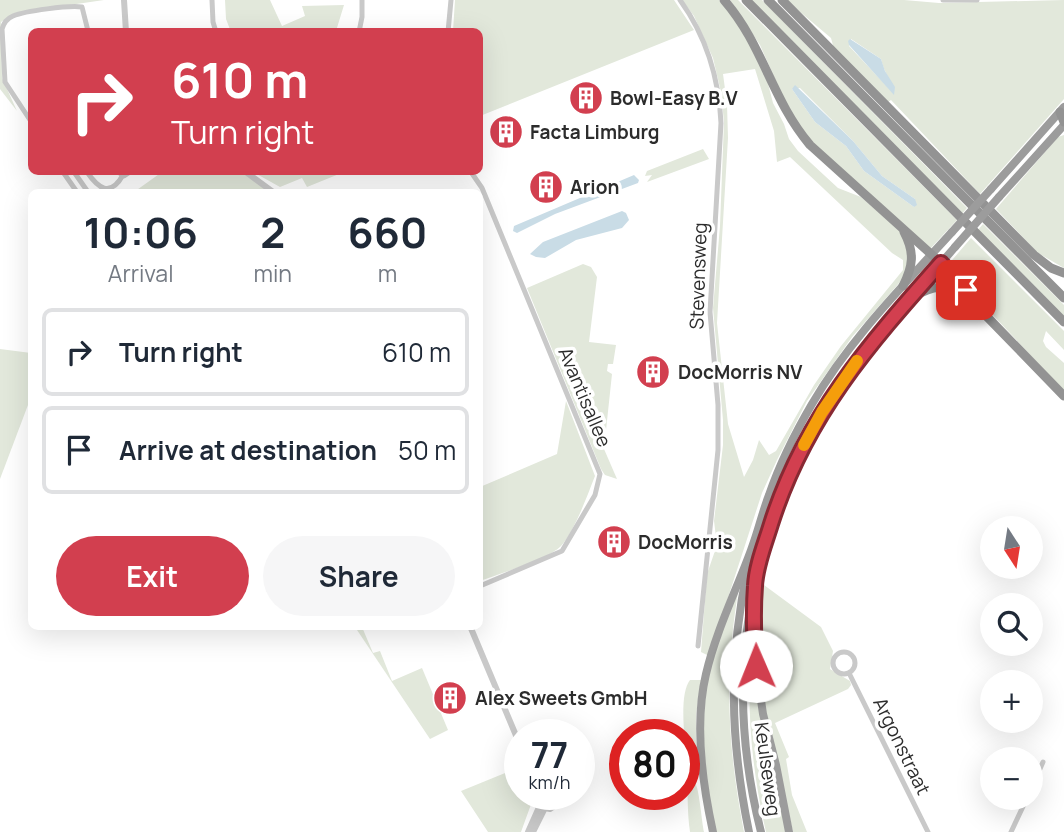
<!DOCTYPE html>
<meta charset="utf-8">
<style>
body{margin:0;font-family:Manrope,sans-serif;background:#f6f6f7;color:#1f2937;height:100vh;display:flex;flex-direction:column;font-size:26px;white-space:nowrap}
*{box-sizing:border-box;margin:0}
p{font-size:23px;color:#747a83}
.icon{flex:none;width:38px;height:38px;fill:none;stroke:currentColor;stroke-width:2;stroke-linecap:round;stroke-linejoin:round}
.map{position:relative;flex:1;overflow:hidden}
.sheet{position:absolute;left:28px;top:189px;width:455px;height:441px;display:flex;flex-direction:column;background:#fff;border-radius:10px;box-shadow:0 7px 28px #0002}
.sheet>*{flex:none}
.banner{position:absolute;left:28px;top:28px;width:455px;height:147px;border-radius:10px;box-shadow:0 7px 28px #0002;background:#d23f4f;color:#fff;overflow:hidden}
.needle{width:46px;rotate:168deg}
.controls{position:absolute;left:980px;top:516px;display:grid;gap:14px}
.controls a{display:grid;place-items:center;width:63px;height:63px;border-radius:50%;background:#fff;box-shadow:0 7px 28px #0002;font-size:35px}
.speed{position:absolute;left:504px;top:719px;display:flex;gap:14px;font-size:35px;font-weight:700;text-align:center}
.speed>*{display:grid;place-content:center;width:91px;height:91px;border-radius:50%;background:#fff;box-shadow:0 7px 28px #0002;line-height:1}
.speed small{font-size:18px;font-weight:400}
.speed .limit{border:10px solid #d22;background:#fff;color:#111}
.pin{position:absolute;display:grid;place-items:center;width:60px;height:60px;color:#fff;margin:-30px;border-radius:14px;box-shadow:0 4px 10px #0006}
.me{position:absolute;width:77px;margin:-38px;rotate:359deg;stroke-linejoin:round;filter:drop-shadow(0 0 5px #0008)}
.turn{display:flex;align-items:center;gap:24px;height:147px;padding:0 28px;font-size:32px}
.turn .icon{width:91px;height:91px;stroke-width:2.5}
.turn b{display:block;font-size:49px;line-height:60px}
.eta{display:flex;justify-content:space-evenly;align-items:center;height:119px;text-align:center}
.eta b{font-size:42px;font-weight:700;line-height:49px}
.button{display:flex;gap:14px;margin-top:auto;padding:14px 28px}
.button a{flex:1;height:80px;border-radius:42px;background:#d23f4f;color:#fff;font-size:28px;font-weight:700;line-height:80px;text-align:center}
.button a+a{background:#f6f6f7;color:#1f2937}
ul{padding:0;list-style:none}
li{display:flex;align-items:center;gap:21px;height:88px;margin:0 14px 10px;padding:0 14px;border:4px solid #e0e1e3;border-radius:10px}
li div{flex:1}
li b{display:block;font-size:26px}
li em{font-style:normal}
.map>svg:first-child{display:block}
.green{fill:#e2e8db;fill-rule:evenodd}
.water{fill:#c9dce6}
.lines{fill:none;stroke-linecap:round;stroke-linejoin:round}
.minor{stroke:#c9c9c9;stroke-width:5}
.tertiary{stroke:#c9c9c9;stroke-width:6}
.trunk{stroke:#9c9c9c;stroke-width:8}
.motorway{stroke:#939393;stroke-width:9}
.trunk-bridge{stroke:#9c9c9c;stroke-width:8}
.route-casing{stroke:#882933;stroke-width:18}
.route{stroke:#d23f4f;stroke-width:12}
.slow{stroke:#f59e0b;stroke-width:12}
.labels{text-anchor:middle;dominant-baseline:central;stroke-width:7;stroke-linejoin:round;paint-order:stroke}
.poi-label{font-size:19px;font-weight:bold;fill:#2c2c2c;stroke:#fff;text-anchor:start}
.street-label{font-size:19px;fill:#2c2c2c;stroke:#fff}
</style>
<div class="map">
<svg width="1064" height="832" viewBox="0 0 1064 832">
<rect width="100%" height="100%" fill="#fff"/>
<g class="green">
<path d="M 0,0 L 104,0 L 15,13 L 1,22 L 2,78 L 17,111 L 0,89 Z"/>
<path d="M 225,0 L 270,0 L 282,26 L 305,16 L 302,6 L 344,5 L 336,31 L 231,32 L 226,19 Z"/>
<path d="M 455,0 L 674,0 L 694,30 L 480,116 L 480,32 L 453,31 Z"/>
<path d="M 682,0 L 719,0 L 740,25 L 765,72 L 773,103 L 784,124 L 789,139 L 798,151 L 838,188 L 861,197 L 901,232 L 909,248 L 908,267 L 900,282 L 852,337 L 807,401 L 777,460 L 762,493 L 709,656 L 701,652 L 707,574 L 717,545 L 714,521 L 723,445 L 723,420 L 713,308 L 720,226 L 724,122 L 721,92 L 713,58 L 694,16 ZM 755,69 L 774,131 L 777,162 L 790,157 L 892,253 L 903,260 L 903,270 L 841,346 L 814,385 L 776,451 L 769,455 L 759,440 L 753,460 L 744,477 L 728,424 L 717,323 L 728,138 L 727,104 L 723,74 Z"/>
<path d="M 730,0 L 738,0 L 957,220 L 930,249 L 811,141 L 795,124 L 760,45 ZM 800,88 L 853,141 L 882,176 L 915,199 L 914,207 L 864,171 L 846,146 L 815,122 L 792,89 Z"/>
<path d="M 750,0 L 762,0 L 967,208 L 961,215 Z"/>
<path d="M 786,0 L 904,0 L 939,3 L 1064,0 L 1064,99 L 980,194 L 891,100 L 888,102 L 834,49 L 831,38 ZM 851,39 L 881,59 C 884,72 891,81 894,94 L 849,46 Z"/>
<path d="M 1064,135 L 1064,268 L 1038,253 L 996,209 L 1058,137 Z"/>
<path d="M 703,149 L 709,159 L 647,182 L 652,175 L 645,176 L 647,171 Z"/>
<path d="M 162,172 L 241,172 L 270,192 L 134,192 Z"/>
<path d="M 253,172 L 344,172 L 307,187 L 302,178 L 280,187 Z"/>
<path d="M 983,224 L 1064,305 L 1064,317 L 977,231 Z"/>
<path d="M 971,238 L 1064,331 L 1064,350 L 1046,331 L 1043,341 L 1046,347 L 1064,363 L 1064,391 L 947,266 Z"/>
<path d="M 583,264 L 591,267 L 597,277 L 589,342 L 616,345 L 613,364 L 608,364 L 607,371 L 612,374 L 604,449 L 617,479 L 605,475 L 601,469 L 527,288 Z"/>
<path d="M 0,349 L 31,353 L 31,397 L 0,479 Z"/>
<path d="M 566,401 L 595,476 C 588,494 574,532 561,546 C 549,559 498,574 480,581 L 480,487 L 557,454 Z"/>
<path d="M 764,585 L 821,627 L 833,651 L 830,669 L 850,681 L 851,685 L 848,689 L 775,723 L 789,757 L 786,759 L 792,795 L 807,832 L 793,832 C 780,769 758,704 758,639 C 758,621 762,603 764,585 Z"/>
<path d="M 739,586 C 724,675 727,744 744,832 L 715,832 C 705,776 697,718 712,662 C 719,636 730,611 739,586 Z"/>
<path d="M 355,627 L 362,627 L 373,653 L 380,651 L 392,681 L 422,668 L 448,730 L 430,739 Z"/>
<path d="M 752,628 L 758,696 L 786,832 L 766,832 C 750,762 746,700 752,628 Z"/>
<path d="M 690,680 L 701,680 L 696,715 L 696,785 C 699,790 702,822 704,832 L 690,832 C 687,811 688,793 687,772 C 687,750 677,697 690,680 Z"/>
<path d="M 520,767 L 520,794 L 534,796 L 521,832 L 488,832 L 461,791 Z"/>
</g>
<g class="water">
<path d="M 850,39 L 881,59 L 885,71 L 895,87 L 894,95 L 849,45 L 848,41 Z"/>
<path d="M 795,85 L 853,141 L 882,176 L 915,199 L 917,205 L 914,207 L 864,171 L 846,146 L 815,122 L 792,89 Z"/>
<path d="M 634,175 L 639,180 L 638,183 L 555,214 L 517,233 L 513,231 L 514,226 Z"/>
<path d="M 622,211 L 626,213 L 629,220 L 622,228 L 576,240 L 545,258 L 536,257 L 530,254 L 543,242 Z"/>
</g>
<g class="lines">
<g class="minor">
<path d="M 212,0 L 213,22 L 216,32"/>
<path d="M 680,0 C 706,36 719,79 721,123 L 710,312 L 718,405 L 718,450 L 698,646"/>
<path d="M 943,0 L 977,0"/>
<path d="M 359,32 L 362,17 L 362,0"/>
<path d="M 448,32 L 451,0"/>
<path d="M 32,123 L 5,82 L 2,29 C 4,23 6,19 13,16 C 25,11 69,5 82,7 L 88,31"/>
<path d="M 63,172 L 77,192"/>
<path d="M 74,172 L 88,192"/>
<path d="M 87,172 C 98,188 110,198 123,175"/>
<path d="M 118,172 L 124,176 L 130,172"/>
<path d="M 471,172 L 482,188 L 600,474 L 595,495 L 562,551 L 480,586"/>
<circle cx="844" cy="663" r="11"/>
<path d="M 849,673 L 928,832"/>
<path d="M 1031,789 L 1043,762"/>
<path d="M 1011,832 L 1027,798"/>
</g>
<g class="tertiary">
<path d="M 124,0 L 126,32"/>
<path d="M 246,172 L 273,192"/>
<path d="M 470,626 L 520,745"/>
<path d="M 528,832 L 540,805 L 539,794"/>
<path d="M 533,832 L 545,808 L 550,809 L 556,805 L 558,794"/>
</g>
<g class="trunk">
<path d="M 991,189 L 1064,107"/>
<path d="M 999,197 L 1064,125"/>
<path d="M 748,567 C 728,659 730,740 749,832"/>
<path d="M 752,599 C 737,676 742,757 761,832"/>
<path d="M 713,832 C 702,782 694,724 706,674 C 716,631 736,591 751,550 C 758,532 762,513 769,495 C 780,463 795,433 812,404 C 849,340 903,286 952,232"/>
<path d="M 789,832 L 776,765 L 763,714 L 756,666 L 755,584 L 765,543 L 793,465 L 822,412 L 863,353 L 955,247"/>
</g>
<g class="motorway">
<path d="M 724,0 C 764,46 771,99 810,145 L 941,263 L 966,291 L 976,305"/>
<path d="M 746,0 L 1064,322"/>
<path d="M 768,0 L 1064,298"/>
<path d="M 782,0 L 1034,255 L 1051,268 L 1064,273"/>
<path d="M 1060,112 L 1064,122"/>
<path d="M 903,286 C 913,266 915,253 904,232"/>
<path d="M 905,302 C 925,289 941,281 964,293 L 1064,396"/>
</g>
<g class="trunk-bridge">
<path d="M 952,232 L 991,189"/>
<path d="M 955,247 L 999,197"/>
</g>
</g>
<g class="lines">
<g class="route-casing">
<path id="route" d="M 756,666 C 754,640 753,612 755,586 C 756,565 765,544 771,524 C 805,417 868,345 941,263 L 966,290"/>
</g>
<use href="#route" class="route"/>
<path class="slow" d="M 804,445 L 822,412 L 857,361"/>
</g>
<defs>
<g id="building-disc" transform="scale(1.75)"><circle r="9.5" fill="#d23f4f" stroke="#fff"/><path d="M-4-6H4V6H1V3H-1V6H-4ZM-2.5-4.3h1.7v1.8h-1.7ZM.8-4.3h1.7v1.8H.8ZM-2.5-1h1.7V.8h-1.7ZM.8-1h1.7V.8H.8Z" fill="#fff"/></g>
</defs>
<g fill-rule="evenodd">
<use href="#building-disc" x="586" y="98"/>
<use href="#building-disc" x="506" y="132"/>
<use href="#building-disc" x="546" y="187"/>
<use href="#building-disc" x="653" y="372"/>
<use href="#building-disc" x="614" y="542"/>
<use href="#building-disc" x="450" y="698"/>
</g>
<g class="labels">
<g class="poi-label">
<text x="610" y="98">Bowl-Easy B.V</text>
<text x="530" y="132">Facta Limburg</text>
<text x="570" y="187">Arion</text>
<text x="678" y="372">DocMorris NV</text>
<text x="638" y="542">DocMorris</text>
<text x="475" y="698">Alex Sweets GmbH</text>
</g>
<g class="street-label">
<text transform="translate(698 276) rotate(-88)">Stevensweg</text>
<text transform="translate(585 397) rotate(67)">Avantisallee</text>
<text transform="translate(902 746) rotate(64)">Argonstraat</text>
<text transform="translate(768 769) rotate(82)">Keulseweg</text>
</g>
</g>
</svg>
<div class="controls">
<a><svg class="needle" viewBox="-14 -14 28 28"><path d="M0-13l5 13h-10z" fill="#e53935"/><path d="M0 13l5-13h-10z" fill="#747a83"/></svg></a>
<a><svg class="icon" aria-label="search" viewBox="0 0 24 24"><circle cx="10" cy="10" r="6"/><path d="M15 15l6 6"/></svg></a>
<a>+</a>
<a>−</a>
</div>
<div class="speed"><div>77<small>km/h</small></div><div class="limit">80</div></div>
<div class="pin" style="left:966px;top:290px;background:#d93025"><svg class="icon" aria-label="arrive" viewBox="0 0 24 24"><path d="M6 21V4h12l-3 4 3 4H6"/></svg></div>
<svg class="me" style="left:756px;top:666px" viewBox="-20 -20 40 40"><circle r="19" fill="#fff"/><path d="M0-13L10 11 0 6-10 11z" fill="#d23f4f"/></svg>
<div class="banner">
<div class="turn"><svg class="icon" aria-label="right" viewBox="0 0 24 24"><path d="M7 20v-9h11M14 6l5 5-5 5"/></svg><div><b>610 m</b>Turn right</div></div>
</div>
<section class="sheet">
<div class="eta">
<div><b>10:06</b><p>Arrival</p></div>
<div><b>2</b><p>min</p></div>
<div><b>660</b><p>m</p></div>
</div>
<ul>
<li><svg class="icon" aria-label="right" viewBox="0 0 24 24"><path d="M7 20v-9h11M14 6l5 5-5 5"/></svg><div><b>Turn right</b></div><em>610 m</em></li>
<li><svg class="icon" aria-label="arrive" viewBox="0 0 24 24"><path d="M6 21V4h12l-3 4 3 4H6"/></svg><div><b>Arrive at destination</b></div><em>50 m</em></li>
</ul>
<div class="button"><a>Exit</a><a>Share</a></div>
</section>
</div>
